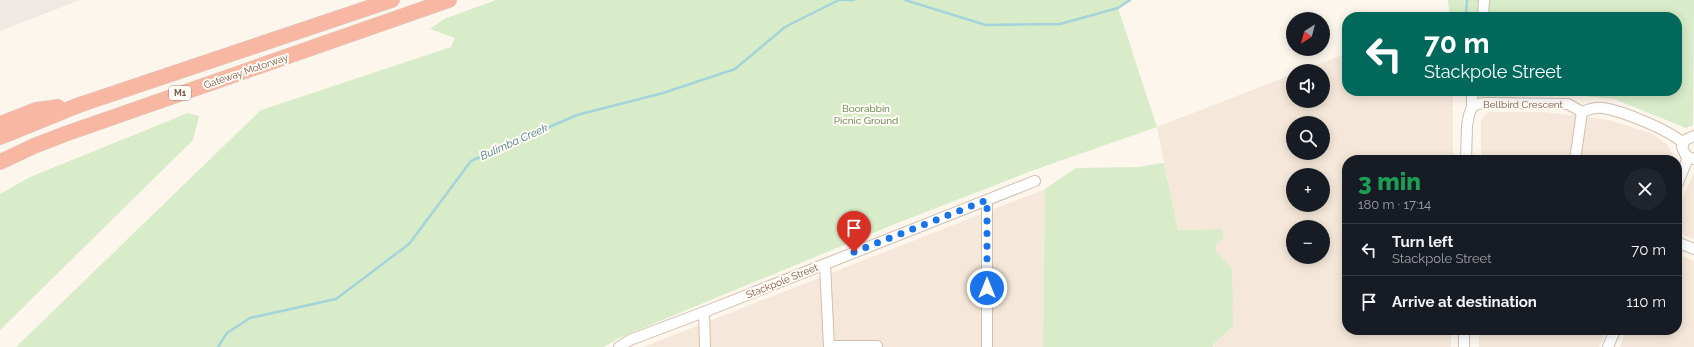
<!DOCTYPE html>
<meta charset="utf-8">
<style>
body{margin:0;font-family:Raleway,sans-serif;background:#20242c;color:#f1f3f6;height:100vh;display:flex;flex-direction:column;font-size:15px;white-space:nowrap}
*{box-sizing:border-box;margin:0}
p{font-size:13px;color:#9ea1a6}
.icon{flex:none;width:22px;height:22px;fill:none;stroke:currentColor;stroke-width:2;stroke-linecap:round;stroke-linejoin:round}
.map{position:relative;flex:1;overflow:hidden}
.drawer{position:absolute;left:1342px;top:155px;width:340px;height:180px;display:flex;flex-direction:column;background:#171b24;border-radius:16px;box-shadow:0 2px 10px #0003}
.drawer>*{flex:none}
.hud{position:absolute;left:1342px;top:12px;width:340px;height:84px;border-radius:16px;box-shadow:0 2px 10px #0003;background:#00695c;color:#fff;overflow:hidden}
.needle{width:26px;rotate:216deg}
.tools{position:absolute;left:1286px;top:12px;display:grid;gap:8px}
.tools a{display:grid;place-items:center;width:44px;height:44px;border-radius:50%;background:#171b24;box-shadow:0 2px 10px #0003;font-size:20px}
.pin{position:absolute;display:grid;place-items:center;width:34px;height:34px;color:#fff;margin:-41px -17px;border-radius:50% 50% 50% 0;rotate:-45deg;box-shadow:0 0 4px #0007}
.pin .icon{rotate:45deg}
.me{position:absolute;width:44px;margin:-22px;rotate:0deg;stroke-linejoin:round;filter:drop-shadow(0 0 3px #0008)}
.turn{display:flex;align-items:center;gap:14px;height:84px;padding:0 16px;font-size:18px}
.turn .icon{width:52px;height:52px;stroke-width:2.5}
.turn b{display:block;font-size:28px;line-height:34px}
.round{display:grid;place-items:center;flex:none;width:42px;height:42px;border-radius:21px;background:#20242c}
.head{display:flex;align-items:center;justify-content:space-between;height:68px;padding:0 16px}
h1{font-size:24px;font-weight:800;line-height:30px;color:#1e9e55}
ul{padding:0;list-style:none}
li{display:flex;align-items:center;gap:12px;height:52px;padding:0 16px;border-top:1px solid #363941}
li div{flex:1}
li b{display:block;font-size:15px}
li em{font-style:normal}
.map>svg:first-child{display:block}
.residential{fill:#f5e8da;fill-rule:evenodd}
.industrial{fill:#efe9e4}
.green{fill:#d8ecc9}
.lines{fill:none;stroke-linecap:round;stroke-linejoin:round}
.stream{stroke:#a5d3da;stroke-width:2.5}
.minor-casing{stroke:#d1beb0;stroke-width:12}
.highway-casing{stroke:#dad1cd;stroke-width:16}
.minor{stroke:#fff;stroke-width:10}
.highway{stroke:#f7b7a3;stroke-width:15}
.route{stroke:#1a73e8;stroke-width:7;stroke-dasharray:0 12.6}
.labels{text-anchor:middle;dominant-baseline:central;stroke-width:4;stroke-linejoin:round;paint-order:stroke}
.shield{fill:#fffaf3;stroke:#a28b7f;stroke-width:1}
.shield-label{font-size:9px;font-weight:bold;fill:#7a5c4d}
.street-label{font-size:10px;fill:#7a5c4d;stroke:#fffaf3}
.park-label{font-size:10px;fill:#537a41;stroke:#fffaf3}
.water-label{font-size:11px;font-style:italic;fill:#437c86;stroke:#fffaf3}
</style>
<div class="map">
<svg width="1694" height="347" viewBox="0 0 1694 347">
<rect width="100%" height="100%" fill="#fdf6ec"/>
<g class="residential">
<path d="M 1347,53 L 1347,91 L 1453,91 L 1453,160 L 1347,160 L 1347,330 L 1451,330 L 1451,347 L 1213,347 L 1232,268 L 1216,253 L 1216,245 L 1224,237 L 1222,229 L 1178,230 L 1157,127 L 1293,74 L 1293,101 L 1323,101 L 1323,71 L 1301,71 ZM 1293,123 L 1323,123 L 1323,153 L 1293,153 ZM 1293,175 L 1323,175 L 1323,205 L 1293,205 ZM 1293,227 L 1323,227 L 1323,257 L 1293,257 Z"/>
<path d="M 1488,112 L 1545,112 L 1609,120 L 1653,134 L 1667,144 L 1673,155 L 1674,160 L 1481,160 L 1481,120 Z"/>
<path d="M 1694,172 L 1694,239 L 1677,232 L 1677,211 Z"/>
<path d="M 1045,189 L 1043,347 L 643,347 Z"/>
<path d="M 1677,254 L 1694,261 L 1694,347 L 1620,347 L 1626,330 L 1677,330 Z"/>
<path d="M 1479,330 L 1606,330 L 1599,347 L 1479,347 Z"/>
</g>
<path class="industrial" d="M 0,0 L 80,0 L 0,31 Z"/>
<g class="green">
<path d="M 496,0 L 1130,0 L 1118,8 L 1157,127 L 1034,170 L 895,224 L 619,338 L 604,347 L 16,347 L 261,110 L 451,47 L 455,38 L 430,29 L 444,19 Z"/>
<path d="M 1448,0 L 1694,0 L 1693,125 L 1686,128 L 1614,99 L 1573,95 L 1471,97 L 1471,91 L 1677,91 L 1677,17 L 1450,17 Z"/>
<path d="M 188,113 L 199,116 L 193,140 L 0,330 L 0,194 L 30,177 Z"/>
<path d="M 1164,163 L 1178,230 L 1222,229 L 1224,237 L 1216,245 L 1216,252 L 1232,268 L 1233,326 L 1213,344 L 1213,347 L 1043,347 L 1045,189 L 1076,168 L 1138,167 Z"/>
</g>
<g class="lines">
<g class="stream">
<path d="M 905,0 L 986,25 L 1060,24 L 1118,8 L 1130,0"/>
<path d="M 1466,17 L 1467,0"/>
<path d="M 218,347 L 227,333 L 250,318 L 336,299 L 409,244 L 471,161 L 577,115 L 663,93 L 735,69 L 785,27 L 839,0 L 854,0"/>
</g>
<g class="minor-casing">
<g id="minor">
<path d="M 1483,17 L 1484,0"/>
<path d="M 1472,107 L 1478,104 L 1485,103 L 1568,104 L 1582,112 C 1589,109 1596,107 1603,108 C 1623,111 1669,130 1683,143"/>
<path d="M 1694,136 L 1685,140 L 1682,147 L 1686,156 L 1694,159"/>
<path d="M 1466,160 L 1467,126 L 1469,115 L 1472,107 L 1472,91"/>
<path d="M 1575,160 L 1582,112"/>
<path d="M 1677,185 L 1688,158"/>
<path d="M 1677,242 L 1694,249"/>
<path d="M 825,264 L 829,347"/>
<path d="M 704,312 L 705,347"/>
<path d="M 829,346 L 877,346"/>
<path d="M 619,347 L 630,340 L 704,312 L 1035,181"/>
<path d="M 987,347 L 987,200"/>
<path d="M 1464,347 L 1464,330"/>
<path d="M 1608,347 L 1615,330"/>
</g>
</g>
<g class="highway-casing">
<g id="highway">
<path d="M 0,124 L 36,110 L 58,107"/>
<path d="M 0,137 L 79,105 L 392,0"/>
<path d="M 0,162 L 34,146 L 65,134 L 449,0"/>
</g>
</g>
<use href="#minor" class="minor"/>
<use href="#highway" class="highway"/>
</g>
<g class="lines">
<path class="route" d="M 854,252 L 987,200 L 987,288"/>
</g>
<g class="labels">
<rect class="shield" x="169" y="86" width="22" height="14" rx="3"/>
<g class="shield-label">
<text x="180" y="93">M1</text>
</g>
<g class="street-label">
<text transform="translate(246 71) rotate(-19)">Gateway Motorway</text>
<text x="1523" y="104">Bellbird Crescent</text>
<text transform="translate(782 281) rotate(-22)">Stackpole Street</text>
</g>
<g class="park-label">
<text x="866" y="108">Boorabbin<tspan x="866" dy="12">Picnic Ground</tspan></text>
</g>
<g class="water-label">
<text transform="translate(514 142) rotate(-24)">Bulimba Creek</text>
</g>
</g>
</svg>
<div class="tools">
<a><svg class="needle" viewBox="-14 -14 28 28"><path d="M0-13l5 13h-10z" fill="#e53935"/><path d="M0 13l5-13h-10z" fill="#9ea1a6"/></svg></a>
<a><svg class="icon" aria-label="sound" viewBox="0 0 24 24"><path d="M4 9h4l5-4v14l-5-4H4zM17 9q2 3 0 6"/></svg></a>
<a><svg class="icon" aria-label="search" viewBox="0 0 24 24"><circle cx="10" cy="10" r="6"/><path d="M15 15l6 6"/></svg></a>
<a>+</a>
<a>−</a>
</div>
<div class="pin" style="left:854px;top:252px;background:#d93025"><svg class="icon" aria-label="arrive" viewBox="0 0 24 24"><path d="M6 21V4h12l-3 4 3 4H6"/></svg></div>
<svg class="me" style="left:987px;top:288px" viewBox="-20 -20 40 40"><circle r="17" fill="#1a73e8" stroke="#fff" stroke-width="3"/><path d="M0-11L8 9 0 5-8 9z" fill="#fff"/></svg>
<div class="hud">
<div class="turn"><svg class="icon" aria-label="left" viewBox="0 0 24 24"><path d="M17 20v-9H6M10 6l-5 5 5 5"/></svg><div><b>70 m</b>Stackpole Street</div></div>
</div>
<section class="drawer">
<div class="head"><div><h1>3 min</h1><p>180 m · 17:14</p></div><a class="round"><svg class="icon" aria-label="close" viewBox="0 0 24 24"><path d="M6 6l12 12M18 6L6 18"/></svg></a></div>
<ul>
<li><svg class="icon" aria-label="left" viewBox="0 0 24 24"><path d="M17 20v-9H6M10 6l-5 5 5 5"/></svg><div><b>Turn left</b><p>Stackpole Street</p></div><em>70 m</em></li>
<li><svg class="icon" aria-label="arrive" viewBox="0 0 24 24"><path d="M6 21V4h12l-3 4 3 4H6"/></svg><div><b>Arrive at destination</b></div><em>110 m</em></li>
</ul>
</section>
</div>
